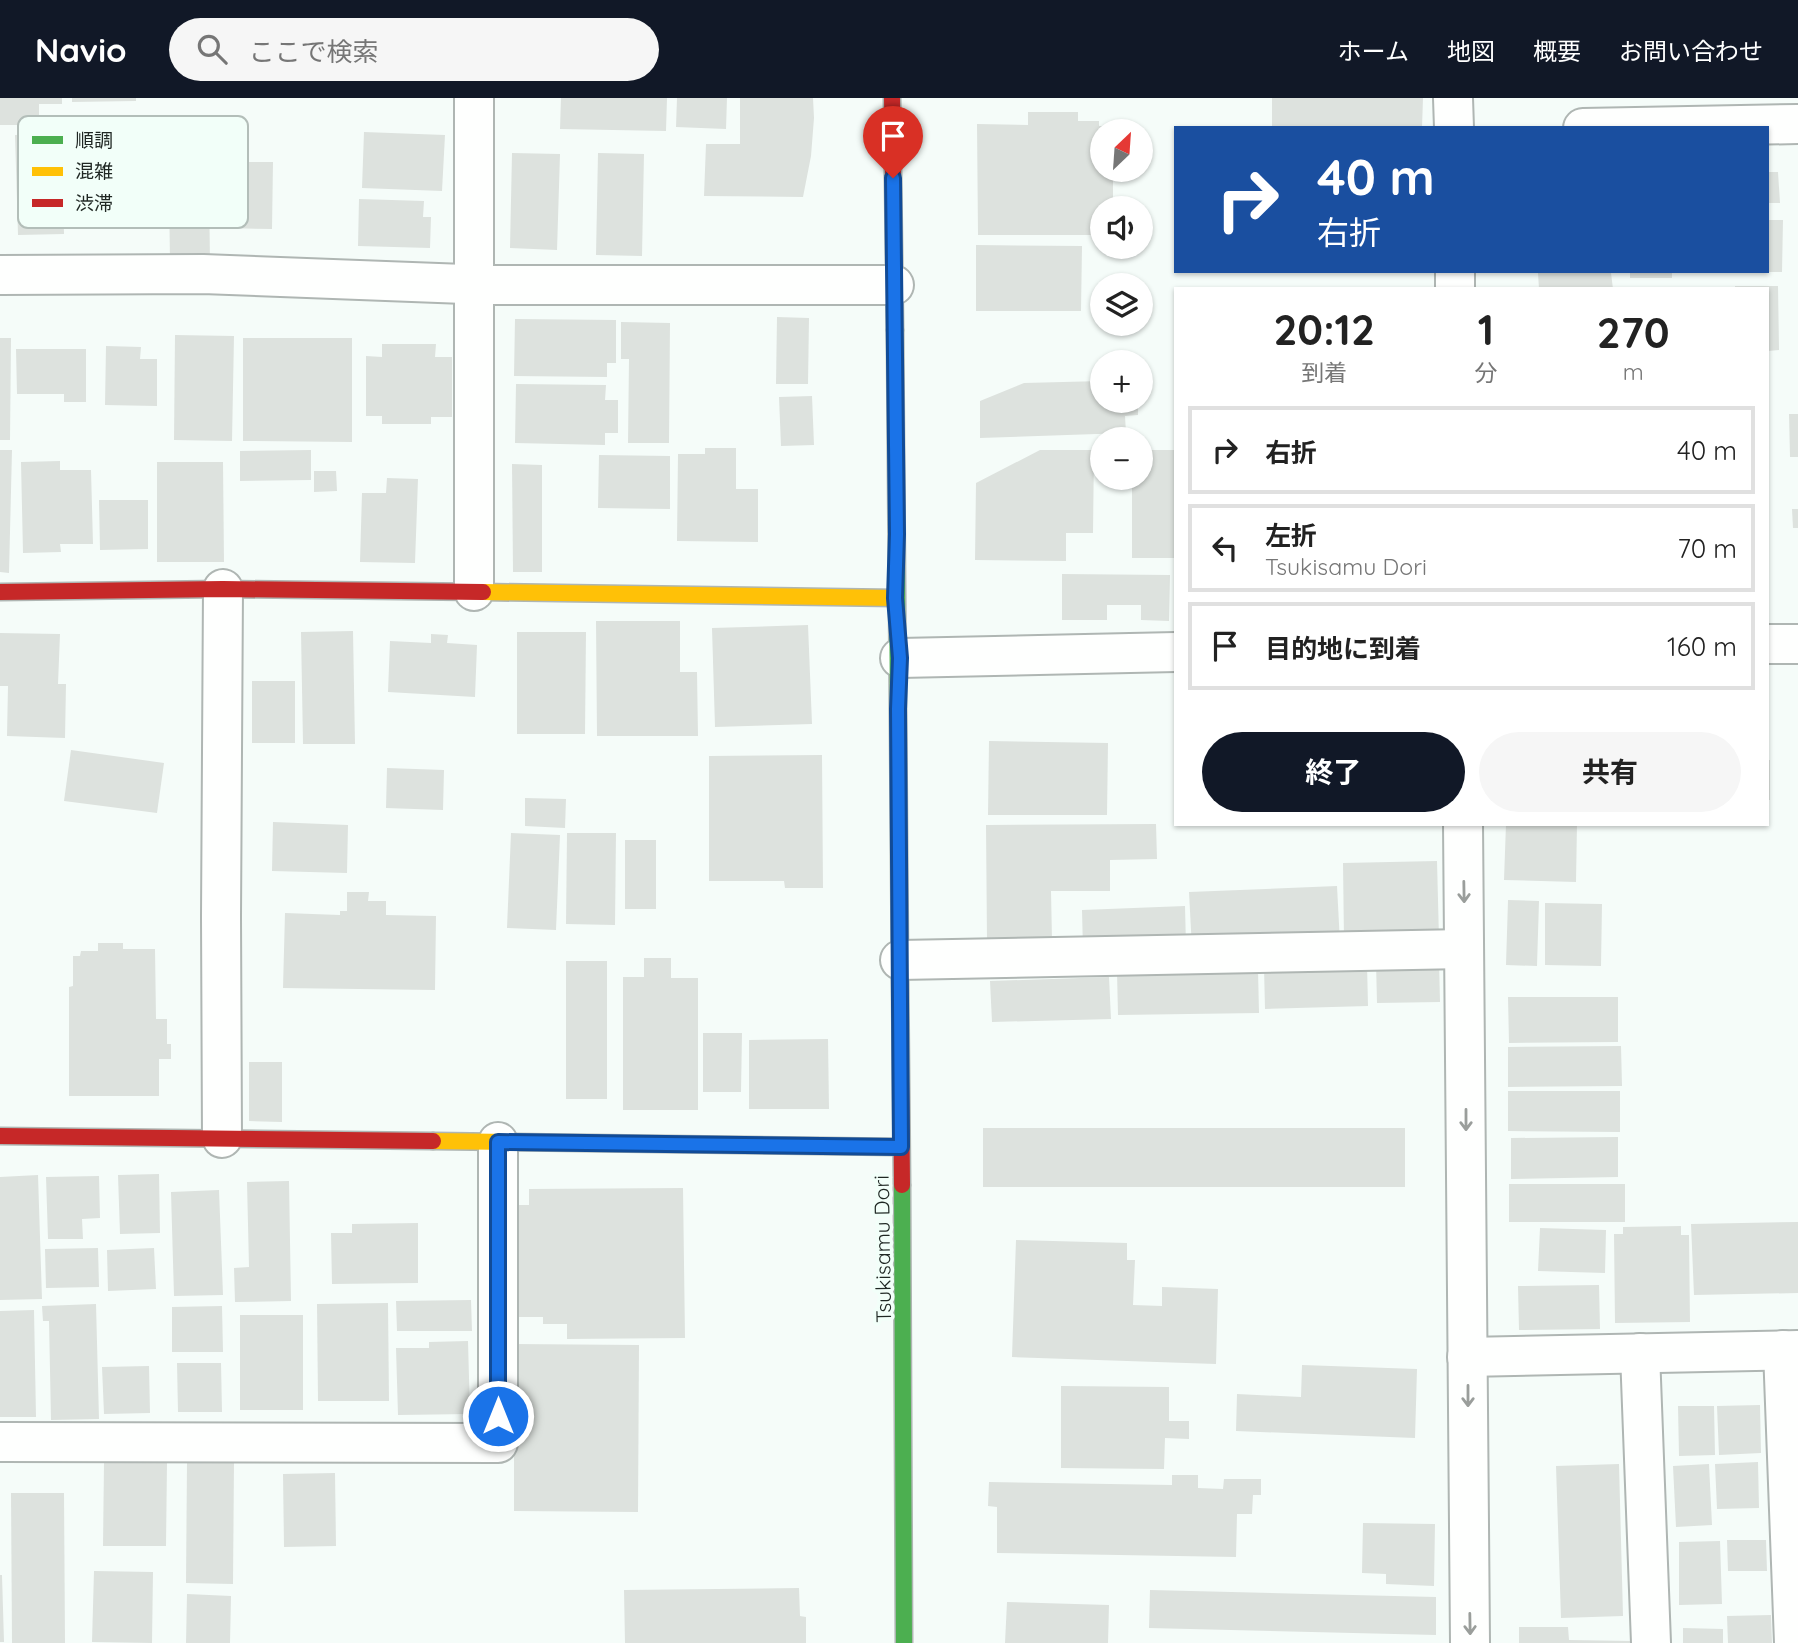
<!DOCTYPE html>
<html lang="ja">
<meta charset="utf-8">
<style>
body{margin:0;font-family:Quicksand,"Noto Sans JP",sans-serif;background:#f6f6f6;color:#222;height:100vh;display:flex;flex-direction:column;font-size:26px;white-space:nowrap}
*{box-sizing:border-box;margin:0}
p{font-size:23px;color:#767676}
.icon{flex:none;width:38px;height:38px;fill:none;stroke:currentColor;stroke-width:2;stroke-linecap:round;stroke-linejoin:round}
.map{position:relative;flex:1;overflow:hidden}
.panel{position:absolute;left:1174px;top:189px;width:595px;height:539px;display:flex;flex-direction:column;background:#fff;border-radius:0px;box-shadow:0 2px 5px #0004}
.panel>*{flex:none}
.top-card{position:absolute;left:1174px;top:28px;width:595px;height:147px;border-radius:0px;box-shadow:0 2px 5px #0004;background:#1a4fa0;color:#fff;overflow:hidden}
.needle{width:46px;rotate:25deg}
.tools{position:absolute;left:1090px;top:21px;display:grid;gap:14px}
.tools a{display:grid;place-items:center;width:63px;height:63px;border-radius:50%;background:#fff;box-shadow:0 2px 5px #0004;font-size:35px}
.pin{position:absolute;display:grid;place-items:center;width:60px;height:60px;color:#fff;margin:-72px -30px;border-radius:50% 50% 50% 0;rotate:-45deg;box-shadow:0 0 7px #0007}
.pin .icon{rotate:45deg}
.me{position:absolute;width:77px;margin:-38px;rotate:0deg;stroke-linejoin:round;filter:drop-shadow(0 0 5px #0008)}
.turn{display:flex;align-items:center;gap:24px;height:147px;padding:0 28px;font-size:32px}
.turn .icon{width:91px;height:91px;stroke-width:2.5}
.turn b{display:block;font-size:49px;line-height:60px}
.eta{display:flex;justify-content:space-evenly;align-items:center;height:119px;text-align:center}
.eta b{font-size:42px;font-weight:700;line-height:49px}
.button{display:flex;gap:14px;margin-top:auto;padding:14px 28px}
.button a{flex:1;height:80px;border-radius:42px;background:#111827;color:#fff;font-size:28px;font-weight:700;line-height:80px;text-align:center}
.button a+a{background:#f6f6f6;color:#222}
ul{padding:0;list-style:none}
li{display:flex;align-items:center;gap:21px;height:88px;margin:0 14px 10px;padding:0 14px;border:4px solid #e0e0e0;border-radius:0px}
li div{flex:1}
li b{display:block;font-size:26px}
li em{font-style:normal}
header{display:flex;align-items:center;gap:42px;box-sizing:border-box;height:98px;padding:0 35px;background:#111827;color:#fff}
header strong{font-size:33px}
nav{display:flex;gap:38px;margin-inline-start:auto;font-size:24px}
.search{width:490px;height:63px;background:#f6f6f6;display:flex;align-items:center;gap:18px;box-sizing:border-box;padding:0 24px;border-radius:38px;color:#767676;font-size:26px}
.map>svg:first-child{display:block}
.building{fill:#dde2de}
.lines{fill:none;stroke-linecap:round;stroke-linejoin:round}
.street-casing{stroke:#afb6b3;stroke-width:42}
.fast-casing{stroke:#afb6b3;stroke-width:19}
.slow-casing{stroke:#afb6b3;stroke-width:19}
.jam-casing{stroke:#afb6b3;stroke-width:19}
.street{stroke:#fefffe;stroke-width:38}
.fast{stroke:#4caf50;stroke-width:16}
.slow{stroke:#ffc107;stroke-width:16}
.jam{stroke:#c62828;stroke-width:16}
.oneway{stroke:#9a9e9b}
.route-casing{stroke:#114b97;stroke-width:18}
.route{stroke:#1a73e8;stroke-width:12}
.labels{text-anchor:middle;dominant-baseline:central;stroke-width:7;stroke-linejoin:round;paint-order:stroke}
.street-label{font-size:21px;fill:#1f2723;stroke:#f2fff9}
.key{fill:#f2fff9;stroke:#b3beb9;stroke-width:2}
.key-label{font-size:19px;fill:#1f2723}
</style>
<header>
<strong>Navio</strong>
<div class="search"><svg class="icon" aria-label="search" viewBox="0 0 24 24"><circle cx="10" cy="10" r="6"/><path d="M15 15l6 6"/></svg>ここで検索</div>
<nav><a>ホーム</a><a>地図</a><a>概要</a><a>お問い合わせ</a></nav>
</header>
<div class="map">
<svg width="1798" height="1545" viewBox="0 0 1798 1545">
<rect width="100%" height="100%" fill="#f5fcf9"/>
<g class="building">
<path d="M 0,0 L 62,0 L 62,6 L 39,6 L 39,27 L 0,27 Z"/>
<path d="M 72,0 L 136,0 L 136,3 L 72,4 Z"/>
<path d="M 561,0 L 667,0 L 666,33 L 560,31 Z"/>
<path d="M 677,0 L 727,0 L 726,31 L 676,29 Z"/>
<path d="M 740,0 L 813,0 L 814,20 L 811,58 L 803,99 L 704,98 L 706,46 L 740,46 Z"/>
<path d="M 1272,0 L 1423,0 L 1422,30 L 1272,30 Z"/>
<path d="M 1028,14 L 1078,14 L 1078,23 L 1099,23 L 1099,28 L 1112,28 L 1112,33 L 1102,33 L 1102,72 L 1113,72 L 1113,106 L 1102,105 L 1102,137 L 978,137 L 977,26 L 1028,27 Z"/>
<path d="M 364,34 L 445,37 L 442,93 L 362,90 Z"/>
<path d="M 61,35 L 64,136 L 18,137 L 15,37 Z"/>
<path d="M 512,55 L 560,56 L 557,152 L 510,150 Z"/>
<path d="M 598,55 L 644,56 L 642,158 L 596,157 Z"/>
<path d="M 225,64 L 273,64 L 272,131 L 224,130 Z"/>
<path d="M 1768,74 L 1778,74 L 1780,105 L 1768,105 Z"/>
<path d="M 209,90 L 210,164 L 170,164 L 169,91 Z"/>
<path d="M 359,101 L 424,103 L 423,119 L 431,119 L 430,150 L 358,148 Z"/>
<path d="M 1768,122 L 1783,122 L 1782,174 L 1768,174 Z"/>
<path d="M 976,147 L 1082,148 L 1081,213 L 976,213 Z"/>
<rect x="1630" y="173" width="42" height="7"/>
<path d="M 1538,175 L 1611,175 L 1613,191 L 1539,191 Z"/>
<path d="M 1735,188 L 1778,188 L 1779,252 L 1768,253 L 1768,191 L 1735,191 Z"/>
<path d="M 777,219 L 809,220 L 808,286 L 776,286 Z"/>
<path d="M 515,221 L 616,222 L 616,265 L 607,265 L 607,279 L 514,278 Z"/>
<path d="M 621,224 L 670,225 L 669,345 L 628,345 L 629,261 L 621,261 Z"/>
<path d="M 175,237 L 234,238 L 232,343 L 174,342 Z"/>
<path d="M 0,240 L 11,240 L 10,342 L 0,342 Z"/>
<path d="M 243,240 L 352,240 L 352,344 L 243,343 Z"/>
<path d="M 382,246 L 436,246 L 435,259 L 452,259 L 452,319 L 431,319 L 431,326 L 382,326 L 382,318 L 366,318 L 366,258 L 382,259 Z"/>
<path d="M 106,248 L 141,249 L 140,261 L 157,261 L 157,308 L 105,307 Z"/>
<path d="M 16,251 L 86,251 L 86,304 L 64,304 L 64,296 L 17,296 Z"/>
<path d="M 1102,283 L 1102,303 L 1138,303 L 1138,317 L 1125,318 L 1126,335 L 980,340 L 980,303 L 1024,285 Z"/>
<path d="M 516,286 L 606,287 L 605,302 L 618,302 L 618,335 L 605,335 L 605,347 L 515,345 Z"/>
<path d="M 812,298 L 814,347 L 781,348 L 779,299 Z"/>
<path d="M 1789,316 L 1798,316 L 1798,359 L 1790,359 Z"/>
<path d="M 705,350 L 736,350 L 736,391 L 758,391 L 758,444 L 677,443 L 678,356 L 705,356 Z"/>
<path d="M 0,352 L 12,352 L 9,475 L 0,474 Z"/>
<path d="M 311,352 L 311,382 L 240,383 L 240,353 Z"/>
<path d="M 1040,352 L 1094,352 L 1093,435 L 1066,435 L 1066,463 L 975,462 L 976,385 Z"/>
<path d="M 1141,352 L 1176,352 L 1176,460 L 1132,460 L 1132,380 L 1141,380 Z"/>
<path d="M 599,357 L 670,358 L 670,411 L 598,410 Z"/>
<path d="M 60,363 L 60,372 L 91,372 L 93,446 L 60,446 L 61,454 L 23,455 L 21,364 Z"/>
<path d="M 157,364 L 223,364 L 224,464 L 157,464 Z"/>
<path d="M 512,366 L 542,367 L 542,474 L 513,474 Z"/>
<path d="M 314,373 L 336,373 L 337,393 L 314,394 Z"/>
<path d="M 387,380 L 418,381 L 415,465 L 360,464 L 362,395 L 386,395 Z"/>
<path d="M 99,402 L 148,402 L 148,451 L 100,452 Z"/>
<path d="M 1792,411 L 1798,411 L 1798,430 L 1793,430 Z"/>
<path d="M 1062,476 L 1170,477 L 1169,523 L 1141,522 L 1141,507 L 1107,507 L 1107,522 L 1062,522 Z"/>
<path d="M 596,523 L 680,523 L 680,574 L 697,574 L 698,638 L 597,638 Z"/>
<path d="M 808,527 L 812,626 L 715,629 L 712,530 Z"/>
<path d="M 353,533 L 355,646 L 303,646 L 301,534 Z"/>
<path d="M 517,534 L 586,534 L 585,636 L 517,636 Z"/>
<path d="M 0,535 L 60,536 L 58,586 L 66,586 L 65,640 L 7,638 L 8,588 L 0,588 Z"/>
<path d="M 431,536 L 448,537 L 447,545 L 477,547 L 475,599 L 388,594 L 390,543 L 431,545 Z"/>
<rect x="252" y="583" width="43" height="62"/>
<path d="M 989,643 L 1108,645 L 1107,717 L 988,717 Z"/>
<path d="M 71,652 L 164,665 L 157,715 L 64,703 Z"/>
<path d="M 822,657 L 823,790 L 785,790 L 784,783 L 709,783 L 709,658 Z"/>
<rect x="1768" y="662" width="2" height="40"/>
<path d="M 387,670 L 444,672 L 443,712 L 386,710 Z"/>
<path d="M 525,700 L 566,701 L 565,730 L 525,728 Z"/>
<path d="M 273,724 L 348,727 L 347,775 L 272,773 Z"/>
<path d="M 1156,726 L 1157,761 L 1110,762 L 1110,793 L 1051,793 L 1052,842 L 987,843 L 986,727 Z"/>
<path d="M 1506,726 L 1577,726 L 1576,784 L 1504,782 Z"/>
<path d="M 511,735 L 560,737 L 556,832 L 507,830 Z"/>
<path d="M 567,735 L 616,735 L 615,827 L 566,826 Z"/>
<rect x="625" y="742" width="31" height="69"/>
<path d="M 1437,763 L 1439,841 L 1344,843 L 1343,765 Z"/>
<path d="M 1337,788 L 1340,845 L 1192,851 L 1189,794 Z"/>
<path d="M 347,794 L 369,794 L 368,803 L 386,803 L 386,817 L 436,818 L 435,892 L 283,890 L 285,815 L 340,817 L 340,813 L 347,813 Z"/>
<path d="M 1508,802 L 1539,803 L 1537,868 L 1506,867 Z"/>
<path d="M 1545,805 L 1602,806 L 1601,868 L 1545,867 Z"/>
<path d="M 1185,808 L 1186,848 L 1083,852 L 1082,812 Z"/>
<path d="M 98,845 L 123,845 L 123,851 L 155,851 L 156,921 L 167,921 L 167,946 L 171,946 L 171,961 L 159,961 L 159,998 L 69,998 L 69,889 L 73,888 L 73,858 L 80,858 L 81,853 L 98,853 Z"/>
<path d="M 644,860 L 671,860 L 671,880 L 698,880 L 698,1012 L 623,1012 L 623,879 L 644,879 Z"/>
<rect x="566" y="863" width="41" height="138"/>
<path d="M 1439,863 L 1440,904 L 1377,905 L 1376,864 Z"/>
<path d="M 1367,866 L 1368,908 L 1265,911 L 1264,869 Z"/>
<path d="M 1258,872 L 1259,915 L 1118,917 L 1117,874 Z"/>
<path d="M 1109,879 L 1111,921 L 992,924 L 990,883 Z"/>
<path d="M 1508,899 L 1618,899 L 1618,944 L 1509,945 Z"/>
<path d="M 703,935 L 742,935 L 741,994 L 703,994 Z"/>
<path d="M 828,941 L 829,1011 L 749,1011 L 749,942 Z"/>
<path d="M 1621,948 L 1622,988 L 1508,989 L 1508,949 Z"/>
<path d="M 249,964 L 282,964 L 282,1024 L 249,1023 Z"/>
<path d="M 1508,993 L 1620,993 L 1620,1034 L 1508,1033 Z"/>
<rect x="983" y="1030" width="422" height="59"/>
<path d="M 1618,1039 L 1618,1079 L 1511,1081 L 1511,1040 Z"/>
<path d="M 159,1076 L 160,1135 L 120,1136 L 118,1077 Z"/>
<path d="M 38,1077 L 42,1201 L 0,1202 L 0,1079 Z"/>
<path d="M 99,1078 L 100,1120 L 82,1121 L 83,1141 L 48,1141 L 46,1079 Z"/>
<path d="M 289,1083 L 291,1203 L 235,1204 L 234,1170 L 249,1169 L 247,1084 Z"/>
<rect x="1509" y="1086" width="116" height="38"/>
<path d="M 683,1090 L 685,1240 L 567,1241 L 567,1226 L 543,1226 L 543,1219 L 515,1219 L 514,1107 L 529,1107 L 529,1091 Z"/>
<path d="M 219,1092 L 223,1197 L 174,1198 L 171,1094 Z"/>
<path d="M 1798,1124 L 1798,1195 L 1694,1197 L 1691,1126 Z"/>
<path d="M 418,1125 L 418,1185 L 332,1186 L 331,1135 L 352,1135 L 352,1126 Z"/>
<path d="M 1681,1128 L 1681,1137 L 1689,1137 L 1690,1224 L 1615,1225 L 1614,1136 L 1623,1136 L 1623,1129 Z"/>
<path d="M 1540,1130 L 1606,1132 L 1605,1175 L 1538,1173 Z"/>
<path d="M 1016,1142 L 1127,1145 L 1127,1162 L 1135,1162 L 1133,1207 L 1162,1208 L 1162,1189 L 1218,1191 L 1216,1266 L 1012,1259 Z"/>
<path d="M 98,1150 L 99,1189 L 46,1190 L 45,1151 Z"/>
<path d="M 154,1150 L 156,1191 L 108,1193 L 107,1152 Z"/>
<path d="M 1599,1187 L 1600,1231 L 1519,1232 L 1518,1188 Z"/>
<path d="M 471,1202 L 472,1233 L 397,1233 L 396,1203 Z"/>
<path d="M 388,1205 L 389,1303 L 318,1303 L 317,1206 Z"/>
<path d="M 96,1206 L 99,1321 L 51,1322 L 49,1223 L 43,1223 L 42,1208 Z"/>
<path d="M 222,1208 L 223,1254 L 172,1254 L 172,1209 Z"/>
<path d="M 34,1212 L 36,1319 L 0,1319 L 0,1213 Z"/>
<rect x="240" y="1217" width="63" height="95"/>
<path d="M 468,1243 L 470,1316 L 398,1317 L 396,1250 L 429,1250 L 429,1244 Z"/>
<path d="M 514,1246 L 639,1247 L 638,1414 L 514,1413 Z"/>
<path d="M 177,1265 L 221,1265 L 222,1314 L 178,1314 Z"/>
<path d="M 1302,1267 L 1417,1271 L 1415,1340 L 1236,1333 L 1237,1296 L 1301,1299 Z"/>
<path d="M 149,1268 L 150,1315 L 104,1316 L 102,1269 Z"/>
<path d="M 1061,1288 L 1169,1289 L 1169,1323 L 1189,1323 L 1189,1341 L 1165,1340 L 1164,1371 L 1061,1370 Z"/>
<path d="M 1760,1307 L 1761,1355 L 1719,1357 L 1717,1308 Z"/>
<path d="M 1678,1308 L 1714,1308 L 1715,1357 L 1679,1358 Z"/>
<path d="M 187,1364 L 234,1364 L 233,1486 L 186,1485 Z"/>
<path d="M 1758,1364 L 1759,1410 L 1717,1411 L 1715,1366 Z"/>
<path d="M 104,1365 L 167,1365 L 166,1448 L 103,1448 Z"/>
<path d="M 1619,1366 L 1623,1518 L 1561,1520 L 1556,1368 Z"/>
<path d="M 1709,1366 L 1712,1427 L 1676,1429 L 1673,1368 Z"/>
<path d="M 335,1375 L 336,1448 L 284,1449 L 283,1376 Z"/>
<path d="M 1172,1377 L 1198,1377 L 1198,1390 L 1223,1391 L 1224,1381 L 1261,1381 L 1261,1397 L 1253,1397 L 1252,1416 L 1237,1416 L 1236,1459 L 997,1455 L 997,1409 L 988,1408 L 989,1384 L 1172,1387 Z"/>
<path d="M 11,1395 L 64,1395 L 65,1545 L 12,1545 Z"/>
<path d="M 1363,1425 L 1435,1426 L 1434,1488 L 1386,1486 L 1386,1476 L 1362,1475 Z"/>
<path d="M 1727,1442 L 1766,1442 L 1767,1473 L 1728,1473 Z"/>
<path d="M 1720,1443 L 1722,1506 L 1679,1507 L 1679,1444 Z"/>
<path d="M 94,1473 L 153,1474 L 152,1545 L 92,1544 Z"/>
<path d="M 0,1477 L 2,1477 L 4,1544 L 0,1544 Z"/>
<path d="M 799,1490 L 800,1518 L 806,1519 L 806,1545 L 625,1545 L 624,1492 Z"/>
<path d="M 1150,1492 L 1436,1499 L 1436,1537 L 1149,1530 Z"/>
<path d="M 187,1496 L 231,1498 L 230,1545 L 186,1545 Z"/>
<path d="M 1007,1504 L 1109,1507 L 1108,1545 L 1005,1545 Z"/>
<path d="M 1771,1517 L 1772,1545 L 1728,1545 L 1727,1518 Z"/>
<path d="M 1519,1529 L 1568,1529 L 1569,1542 L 1634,1543 L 1634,1545 L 1519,1545 Z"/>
<path d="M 1683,1530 L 1723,1531 L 1723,1545 L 1683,1545 Z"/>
</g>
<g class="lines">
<g class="street-casing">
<g id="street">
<path d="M 1453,0 L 1454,30"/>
<path d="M 1583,30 L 1798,26"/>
<path d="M 1455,173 L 1455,191"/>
<path d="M 0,177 L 203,176 L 491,187 L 894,187"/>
<path d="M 474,493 L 474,0"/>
<path d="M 1768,546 L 1798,546"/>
<path d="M 900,560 L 1176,554"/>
<path d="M 1463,726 L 1470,1545"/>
<path d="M 900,862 L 1464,851"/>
<path d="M 222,1040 L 221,819 L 223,491"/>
<path d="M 1783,1252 L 1794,1545"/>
<path d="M 1640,1255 L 1651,1545"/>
<path d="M 1467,1259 L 1798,1252"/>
<path d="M 0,1344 L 498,1345 L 498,1044"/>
</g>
</g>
<g class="fast-casing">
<g id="fast">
<path d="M 895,232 L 900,873"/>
<path d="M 902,1087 L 904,1545"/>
</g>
</g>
<g class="slow-casing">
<g id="slow">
<path d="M 483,494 L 895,500"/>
<path d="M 433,1043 L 901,1049"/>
</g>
</g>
<g class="jam-casing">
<g id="jam">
<path d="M 892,0 L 895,232"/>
<path d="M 0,494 L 223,491 L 483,494"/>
<path d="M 900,873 L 902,1087"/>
<path d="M 0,1038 L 433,1043"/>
</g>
</g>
<use href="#street" class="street"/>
<use href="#fast" class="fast"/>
<use href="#slow" class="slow"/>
<use href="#jam" class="jam"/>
</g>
<defs><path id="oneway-shaft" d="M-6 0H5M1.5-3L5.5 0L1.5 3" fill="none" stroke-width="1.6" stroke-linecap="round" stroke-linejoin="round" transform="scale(1.75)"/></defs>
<g class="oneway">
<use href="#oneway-shaft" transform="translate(1464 794) rotate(89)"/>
<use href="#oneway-shaft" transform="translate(1466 1022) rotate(90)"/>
<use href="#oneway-shaft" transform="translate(1468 1298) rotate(90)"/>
<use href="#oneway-shaft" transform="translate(1470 1526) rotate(89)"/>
</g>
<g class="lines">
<g class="route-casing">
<path id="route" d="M 498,1318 L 498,1044 L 901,1049 L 898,611 L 900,560 L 895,500 L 897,436 L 893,80"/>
</g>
<use href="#route" class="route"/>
</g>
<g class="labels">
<g class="street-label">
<text transform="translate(882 1151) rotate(-91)">Tsukisamu Dori</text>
</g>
</g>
<rect x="18" y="18" width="230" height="112" rx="10" class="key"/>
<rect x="32" y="38" width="31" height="8" fill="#4caf50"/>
<rect x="32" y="69" width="31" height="9" fill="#ffc107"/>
<rect x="32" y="101" width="31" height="8" fill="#c62828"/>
<g class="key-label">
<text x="75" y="49">順調</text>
<text x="75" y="80">混雑</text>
<text x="75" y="112">渋滞</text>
</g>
</svg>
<div class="tools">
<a><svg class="needle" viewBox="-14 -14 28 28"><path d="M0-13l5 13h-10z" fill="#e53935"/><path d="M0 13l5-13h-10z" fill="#767676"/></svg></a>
<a><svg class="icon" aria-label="sound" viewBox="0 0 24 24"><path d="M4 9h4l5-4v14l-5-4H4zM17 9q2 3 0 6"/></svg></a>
<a><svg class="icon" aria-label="layers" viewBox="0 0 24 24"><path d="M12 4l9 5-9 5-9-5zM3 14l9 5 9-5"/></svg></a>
<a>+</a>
<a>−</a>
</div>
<div class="pin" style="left:893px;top:80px;background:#d93025"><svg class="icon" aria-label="arrive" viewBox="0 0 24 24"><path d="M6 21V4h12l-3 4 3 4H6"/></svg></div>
<svg class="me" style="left:498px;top:1318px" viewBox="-20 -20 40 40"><circle r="17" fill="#1a73e8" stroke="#fff" stroke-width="3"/><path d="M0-11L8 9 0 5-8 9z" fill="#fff"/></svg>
<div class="top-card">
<div class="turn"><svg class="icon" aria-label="right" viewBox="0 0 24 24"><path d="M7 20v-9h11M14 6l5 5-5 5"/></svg><div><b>40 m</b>右折</div></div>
</div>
<section class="panel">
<div class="eta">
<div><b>20:12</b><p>到着</p></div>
<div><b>1</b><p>分</p></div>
<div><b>270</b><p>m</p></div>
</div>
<ul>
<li><svg class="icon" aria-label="right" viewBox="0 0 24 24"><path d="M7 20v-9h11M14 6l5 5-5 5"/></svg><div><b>右折</b></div><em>40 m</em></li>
<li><svg class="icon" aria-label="left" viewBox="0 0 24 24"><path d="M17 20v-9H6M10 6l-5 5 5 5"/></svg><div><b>左折</b><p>Tsukisamu Dori</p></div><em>70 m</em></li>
<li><svg class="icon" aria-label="arrive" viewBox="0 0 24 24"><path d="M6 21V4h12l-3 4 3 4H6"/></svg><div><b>目的地に到着</b></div><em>160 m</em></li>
</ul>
<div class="button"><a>終了</a><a>共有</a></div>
</section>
</div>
